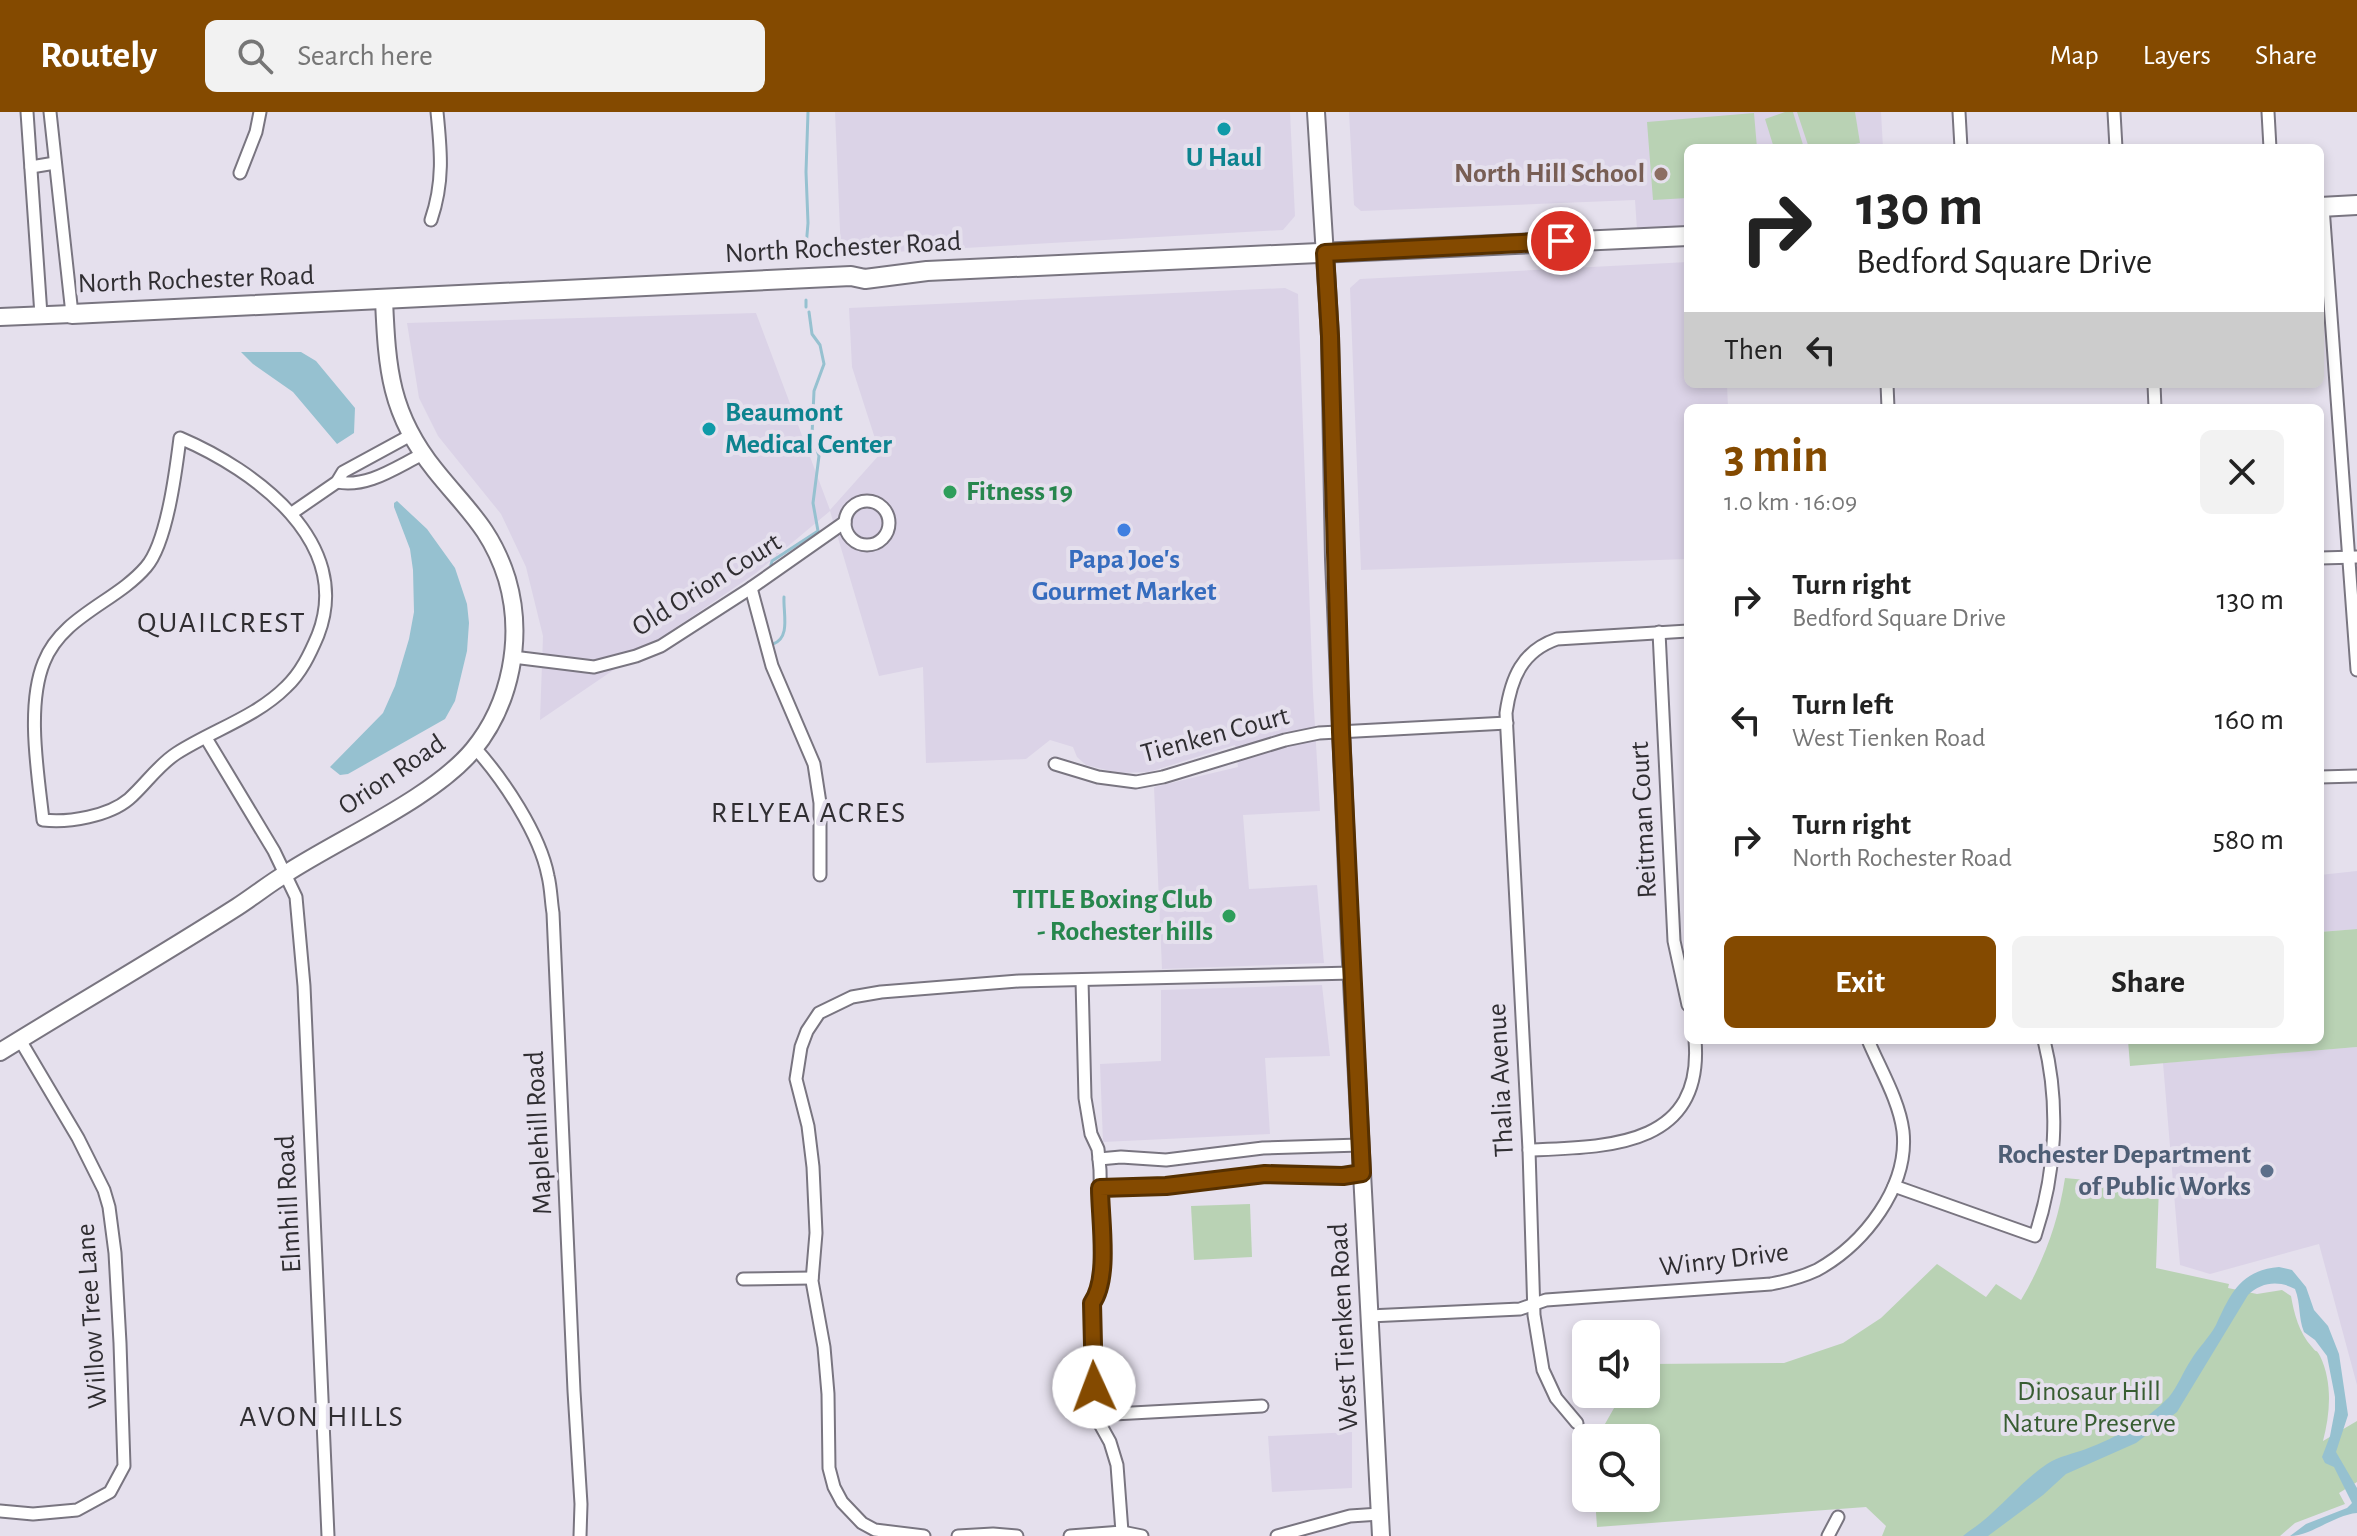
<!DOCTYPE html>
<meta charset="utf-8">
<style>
body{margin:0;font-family:"Alegreya Sans",sans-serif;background:#f2f2f2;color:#222;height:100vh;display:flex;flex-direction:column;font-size:30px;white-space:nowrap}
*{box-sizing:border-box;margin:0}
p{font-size:26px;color:#767676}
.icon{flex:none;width:44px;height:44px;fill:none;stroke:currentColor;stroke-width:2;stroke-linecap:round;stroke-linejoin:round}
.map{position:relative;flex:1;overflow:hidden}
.panel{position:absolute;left:1684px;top:292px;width:640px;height:640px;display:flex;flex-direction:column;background:#fff;border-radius:12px;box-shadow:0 4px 12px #0003}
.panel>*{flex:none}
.hud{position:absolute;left:1684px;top:32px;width:640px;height:244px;border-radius:12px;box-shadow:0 4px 12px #0003;background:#fff;color:#222;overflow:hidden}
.controls{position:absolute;left:1572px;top:1208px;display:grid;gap:16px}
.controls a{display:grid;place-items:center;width:88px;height:88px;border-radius:12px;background:#fff;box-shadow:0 4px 12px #0003;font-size:40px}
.pin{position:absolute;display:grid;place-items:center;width:68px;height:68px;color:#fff;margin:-34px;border:4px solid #fff;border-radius:50%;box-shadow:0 2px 8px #0007}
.me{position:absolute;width:88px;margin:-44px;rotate:358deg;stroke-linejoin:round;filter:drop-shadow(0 0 6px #0008)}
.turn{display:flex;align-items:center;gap:28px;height:168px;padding:0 40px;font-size:36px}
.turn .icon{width:104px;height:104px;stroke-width:2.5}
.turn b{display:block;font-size:56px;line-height:68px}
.then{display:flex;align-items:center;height:76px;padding:0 40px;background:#0003;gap:16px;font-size:30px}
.round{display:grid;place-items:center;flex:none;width:84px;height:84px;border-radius:12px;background:#f2f2f2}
.headline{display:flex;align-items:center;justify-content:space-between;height:136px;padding:0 40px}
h1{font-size:48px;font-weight:600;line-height:60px;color:#844a00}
.action{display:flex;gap:16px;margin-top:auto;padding:16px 40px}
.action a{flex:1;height:92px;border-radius:12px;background:#844a00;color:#fff;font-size:32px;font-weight:600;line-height:92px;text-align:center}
.action a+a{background:#f2f2f2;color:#222}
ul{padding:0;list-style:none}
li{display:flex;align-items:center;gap:24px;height:120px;padding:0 40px}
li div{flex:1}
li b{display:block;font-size:30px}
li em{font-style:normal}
header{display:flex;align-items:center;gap:48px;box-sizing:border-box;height:112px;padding:0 40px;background:#844a00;color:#fff}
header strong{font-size:38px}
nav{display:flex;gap:44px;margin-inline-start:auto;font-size:28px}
.search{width:560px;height:72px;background:#f2f2f2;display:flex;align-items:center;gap:20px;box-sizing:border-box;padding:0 28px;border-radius:12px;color:#767676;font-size:30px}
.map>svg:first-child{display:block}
.built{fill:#dbd3e7}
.green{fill:#b9d2b4}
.water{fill:#96c1d0}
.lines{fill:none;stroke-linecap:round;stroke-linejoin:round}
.stream{stroke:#96c1d0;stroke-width:3}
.street-casing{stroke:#797580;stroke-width:15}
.secondary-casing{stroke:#797580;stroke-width:20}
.primary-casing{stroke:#797580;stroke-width:22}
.street{stroke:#fff;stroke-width:11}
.secondary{stroke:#fff;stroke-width:16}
.primary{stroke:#fff;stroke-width:18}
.route-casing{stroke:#563000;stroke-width:20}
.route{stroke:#844a00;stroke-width:14}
.culture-dot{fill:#0f9aa8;stroke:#e5e0ed;stroke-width:3}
.education-dot{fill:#8d6e63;stroke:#e5e0ed;stroke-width:3}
.leisure-dot{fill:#2e9e5b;stroke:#e5e0ed;stroke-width:3}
.shop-dot{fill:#3f7fe0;stroke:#e5e0ed;stroke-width:3}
.service-dot{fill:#5c6f8a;stroke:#e5e0ed;stroke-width:3}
.labels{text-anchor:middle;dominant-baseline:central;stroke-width:8;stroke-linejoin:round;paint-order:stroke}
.culture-label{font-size:28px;font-weight:bold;fill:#0d838f;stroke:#e5e0ed}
.education-label{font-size:28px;font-weight:bold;fill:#785e54;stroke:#e5e0ed;text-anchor:end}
.street-label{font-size:28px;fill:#302e32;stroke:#e5e0ed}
.leisure-label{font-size:28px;font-weight:bold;fill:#27864d;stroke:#e5e0ed;text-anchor:start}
.shop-label{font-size:28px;font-weight:bold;fill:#366cbe;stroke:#e5e0ed}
.service-label{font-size:28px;font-weight:bold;fill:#4e5e75;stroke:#e5e0ed;text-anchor:end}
.park-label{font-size:28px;fill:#385d32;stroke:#e5e0ed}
.neighbourhood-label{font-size:30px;letter-spacing:2px;fill:#302e32;stroke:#e5e0ed}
</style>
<header>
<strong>Routely</strong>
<div class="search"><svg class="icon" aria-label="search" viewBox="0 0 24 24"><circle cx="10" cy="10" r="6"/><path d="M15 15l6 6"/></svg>Search here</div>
<nav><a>Map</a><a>Layers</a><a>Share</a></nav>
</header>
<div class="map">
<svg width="2357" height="1424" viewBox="0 0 2357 1424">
<rect width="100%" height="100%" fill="#e5e0ed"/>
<g class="built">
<path d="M 835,0 L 1290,0 L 1295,104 L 1283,118 L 841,143 Z"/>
<path d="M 1349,0 L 1881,0 L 1883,36 L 1688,36 L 1688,116 L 1637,118 L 1635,88 L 1361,99 L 1354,93 Z"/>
<path d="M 1688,150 L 1688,272 L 1727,272 L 1728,296 L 1688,296 L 1688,447 L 1361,458 L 1350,176 L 1360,167 Z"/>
<path d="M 1285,176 L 1298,182 L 1313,581 L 1320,699 L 1243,703 L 1249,777 L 1317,773 L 1324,851 L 1162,857 L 1154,675 L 1238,655 L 1235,633 L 1149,660 L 1119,661 L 1086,653 L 1077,645 L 1073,635 L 1050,628 L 1026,647 L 926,651 L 923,555 L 879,564 L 830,399 L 756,461 L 540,608 L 543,524 L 526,455 L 501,402 L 438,324 L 419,286 L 407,211 L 756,201 L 830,398 L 880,342 L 852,255 L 849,196 Z"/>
<path d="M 2357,759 L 2357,817 L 2320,820 L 2320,763 Z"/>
<path d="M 1322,873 L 1330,944 L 1265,946 L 1270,1022 L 1103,1030 L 1100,952 L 1161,949 L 1161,878 Z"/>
<path d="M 2357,935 L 2357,1273 L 2319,1132 L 2210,1162 L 2180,1153 L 2163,951 Z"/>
<path d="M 1352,1320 L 1352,1376 L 1272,1380 L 1268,1324 Z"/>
</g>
<g class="green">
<path d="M 1785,0 L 1793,0 L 1804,36 L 1774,36 L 1765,7 Z"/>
<path d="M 1797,0 L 1855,0 L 1860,31 L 1834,36 L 1809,36 Z"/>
<path d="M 1754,1 L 1757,36 L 1688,36 L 1688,86 L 1653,88 L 1647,10 Z"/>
<path d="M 2357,817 L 2357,935 L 2130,954 L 2128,928 L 2320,928 L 2320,820 Z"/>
<path d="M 2065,1066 L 2159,1075 L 2156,1156 L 2229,1172 L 2228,1176 L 2257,1182 L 2282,1178 L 2291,1184 C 2294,1201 2299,1221 2312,1235 C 2318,1243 2315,1235 2320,1244 C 2333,1271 2330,1302 2323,1329 L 2357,1309 L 2357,1370 L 2339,1381 L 2345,1392 L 2295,1411 L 2280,1424 L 1882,1424 L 1886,1414 L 1866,1395 L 1597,1415 L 1595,1386 L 1646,1386 L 1646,1326 L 1597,1326 L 1622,1282 L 1646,1282 L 1646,1252 L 1784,1251 L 1843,1231 L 1881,1206 L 1937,1152 L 1986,1185 L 1996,1172 L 2021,1188 C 2044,1149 2058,1111 2065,1066 Z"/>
<path d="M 1250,1092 L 1252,1145 L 1194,1148 L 1191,1094 Z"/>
</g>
<g class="water">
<path d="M 241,240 L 301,240 L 316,249 L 355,296 L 354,321 L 337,332 L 293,280 L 253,252 Z"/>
<path d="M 397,389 L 427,417 L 455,456 L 467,492 L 469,511 L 467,539 L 455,589 L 445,607 L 348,662 L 340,663 L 330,655 L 383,601 L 395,574 L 409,527 L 414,500 L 413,458 L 410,437 L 394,395 L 394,391 Z"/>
<path d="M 2279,1155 L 2292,1158 L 2306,1175 L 2314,1198 L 2328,1214 L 2339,1242 L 2348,1303 L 2336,1340 L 2357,1376 L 2357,1401 C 2334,1403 2311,1424 2290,1424 L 2306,1412 L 2347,1396 L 2352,1391 L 2334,1355 L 2325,1351 L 2322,1345 L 2330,1324 L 2335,1298 L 2335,1285 L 2327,1244 L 2315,1228 L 2304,1220 C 2298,1205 2301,1192 2295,1177 C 2279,1168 2261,1170 2248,1183 L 2177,1300 L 2136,1331 L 2066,1362 L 2043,1383 L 1988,1424 L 1963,1424 C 1973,1416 1983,1410 1992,1401 C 2010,1385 2026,1366 2047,1352 C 2059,1344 2073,1342 2086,1337 C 2116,1326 2147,1308 2169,1285 C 2178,1274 2183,1260 2191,1248 C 2198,1236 2209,1226 2216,1213 C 2230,1183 2240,1158 2279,1155 Z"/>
</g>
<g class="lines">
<g class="stream">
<path d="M 806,135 L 808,111 L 806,60 L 808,0"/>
<path d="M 806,188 L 806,195"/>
<path d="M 771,453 L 772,449 L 818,419 L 813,391 L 819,344 L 812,323 L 814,279 L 824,252 L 820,233 L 812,222 L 809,200"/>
<path d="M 773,532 C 791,526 783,501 784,485"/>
</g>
<g class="street-casing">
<g id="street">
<path d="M 27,0 L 41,203"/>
<path d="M 50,0 L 72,202"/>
<path d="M 1959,0 L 1961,36"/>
<path d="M 2114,0 L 2116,36"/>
<path d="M 2268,0 L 2270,36"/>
<path d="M 31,55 L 55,51"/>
<path d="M 240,61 L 256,20 L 260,0"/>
<path d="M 2323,95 L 2357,558"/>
<path d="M 431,108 C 444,70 441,39 437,0"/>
<path d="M 1887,272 L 1888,296"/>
<path d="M 2154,272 L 2155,296"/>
<path d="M 180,326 C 255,358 354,430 318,523 C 310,542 301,561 286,575 C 256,605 213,618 177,641 C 158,653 146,672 129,687 C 109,704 69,711 43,708 C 38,662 26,594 44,550 C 62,504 116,490 146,455 C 167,431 176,358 180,326 Z"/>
<path d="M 337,370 C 368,376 396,355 423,342"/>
<circle cx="867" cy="411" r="22"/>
<path d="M 292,401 L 337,370 L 343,360 L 411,323"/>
<path d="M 2320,446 L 2357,445"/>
<path d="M 751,476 L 772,554 L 814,652 L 820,691 L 820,763"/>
<path d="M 1659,520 L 1674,829 L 1688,893"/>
<path d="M 513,545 L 594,555 L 636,544 L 661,534 L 751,476 L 845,410"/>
<path d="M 206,626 L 274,739 L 296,785 L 304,874 L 328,1424"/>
<path d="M 475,636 C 503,667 540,722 548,764 C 551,776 551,789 553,801 L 574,1279 L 581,1392 L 580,1424"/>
<path d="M 1055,652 L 1098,665 L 1136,670 L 1163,665 L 1285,628 L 1319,621 L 1507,611"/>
<path d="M 2320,665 L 2357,664"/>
<path d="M 1082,868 L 1085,986 L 1091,1022 L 1098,1037 L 1100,1058 L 1102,1167 L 1098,1183 L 1092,1191 L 1095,1303 L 1110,1330 L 1117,1353 L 1122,1420"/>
<path d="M 1529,1038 C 1606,1035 1704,1036 1695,928"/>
<path d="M 1099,1047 L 1121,1045 L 1166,1048 L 1263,1036 L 1360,1033"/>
<path d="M 1894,1074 L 2035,1124 C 2056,1061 2060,993 2044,928"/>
<path d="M 1100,1076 L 1166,1074 L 1265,1062 L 1343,1064 L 1362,1061"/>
<path d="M 743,1167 L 812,1166"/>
<path d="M 1369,1204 L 1520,1197 L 1546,1188 L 1771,1172 C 1787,1169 1802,1165 1817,1158 C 1864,1132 1909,1075 1903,1019 C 1899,988 1880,957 1868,928"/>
<path d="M 1095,1303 L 1262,1294"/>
<path d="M 1577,1311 L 1556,1286 L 1543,1258 L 1534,1203 L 1529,1038 L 1506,601 C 1511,566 1522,539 1557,527 L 1688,519"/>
<path d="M 0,1399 L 33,1402 L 77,1398 L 110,1380 L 124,1354 L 120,1231 L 115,1141 L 109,1095 L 104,1078 L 78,1026 L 20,928"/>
<path d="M 924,1424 L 875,1418 L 862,1411 L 842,1390 L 834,1375 L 829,1356 L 828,1282 L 824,1235 L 812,1169 L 816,1121 L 813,1055 L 808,1014 L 796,967 L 801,935 L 807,919 L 819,901 L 852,885 L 881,880 L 1019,869 L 1352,861"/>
<path d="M 958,1424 L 993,1422 L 1017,1424"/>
<path d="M 1070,1424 L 1122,1420 L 1142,1424"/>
<path d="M 1277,1424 L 1350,1404 L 1380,1402"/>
<path d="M 1828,1424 L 1838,1405"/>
</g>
</g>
<g class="secondary-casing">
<g id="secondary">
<path d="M 1316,0 L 1330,224 L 1334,447 L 1350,831 L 1381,1424"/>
<path d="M 0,205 L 72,202"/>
<path d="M 0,940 C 79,891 159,845 237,795 C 254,784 270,771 287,761 C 341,726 433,686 473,638 C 511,592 524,525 507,467 C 491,416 466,397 435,358 C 390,302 387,257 384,188"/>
</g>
</g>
<g class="primary-casing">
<g id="primary">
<path d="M 2320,95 L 2357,93"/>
<path d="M 72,202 L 851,164 L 865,167 L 927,159 L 1688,124"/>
</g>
</g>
<use href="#street" class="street"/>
<use href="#secondary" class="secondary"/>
<use href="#primary" class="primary"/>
</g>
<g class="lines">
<g class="route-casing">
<path id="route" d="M 1094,1275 L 1092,1191 C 1110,1166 1100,1107 1100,1076 L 1166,1074 L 1265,1062 L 1343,1064 L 1362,1061 L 1341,620 L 1330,224 L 1325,141 L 1561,129"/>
</g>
<use href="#route" class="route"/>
</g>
<g class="culture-dot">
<circle cx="1224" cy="17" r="8"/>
<circle cx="709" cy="317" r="8"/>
</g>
<circle class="education-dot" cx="1661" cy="62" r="8"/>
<g class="leisure-dot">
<circle cx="950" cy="380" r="8"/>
<circle cx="1229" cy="804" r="8"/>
</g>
<circle class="shop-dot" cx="1124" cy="418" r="8"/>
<circle class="service-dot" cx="2267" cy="1059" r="8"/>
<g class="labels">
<g class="culture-label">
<text x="1224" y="46">U Haul</text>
<text x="725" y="301" text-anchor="start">Beaumont<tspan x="725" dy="32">Medical Center</tspan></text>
</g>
<g class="education-label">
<text x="1645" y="62">North Hill School</text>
</g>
<g class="street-label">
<text transform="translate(843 136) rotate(-3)">North Rochester Road</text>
<text transform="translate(196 168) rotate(-2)">North Rochester Road</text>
<text transform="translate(707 473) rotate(-32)">Old Orion Court</text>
<text transform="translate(1215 623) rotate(-15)">Tienken Court</text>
<text transform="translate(392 663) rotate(-34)">Orion Road</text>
<text transform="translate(1644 708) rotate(-93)">Reitman Court</text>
<text transform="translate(1501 968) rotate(-93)">Thalia Avenue</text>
<text transform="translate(539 1021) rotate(-93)">Maplehill Road</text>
<text transform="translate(289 1092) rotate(-93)">Elmhill Road</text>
<text transform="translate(1724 1148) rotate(-7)">Winry Drive</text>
<text transform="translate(92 1204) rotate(-94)">Willow Tree Lane</text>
<text transform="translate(1344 1215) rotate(-93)">West Tienken Road</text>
</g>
<g class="leisure-label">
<text x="966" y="380">Fitness 19</text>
<text x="1213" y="788" text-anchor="end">TITLE Boxing Club<tspan x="1213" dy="32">- Rochester hills</tspan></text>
</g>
<g class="shop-label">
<text x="1124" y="448">Papa Joe's<tspan x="1124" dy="32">Gourmet Market</tspan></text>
</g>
<g class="service-label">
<text x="2251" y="1043">Rochester Department<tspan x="2251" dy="32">of Public Works</tspan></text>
</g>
<g class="park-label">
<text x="2089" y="1280">Dinosaur Hill<tspan x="2089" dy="32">Nature Preserve</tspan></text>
</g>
<g class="neighbourhood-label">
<text x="222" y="511">QUAILCREST</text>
<text x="809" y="701">RELYEA ACRES</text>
<text x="322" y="1305">AVON HILLS</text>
</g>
</g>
</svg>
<div class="controls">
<a><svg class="icon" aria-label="sound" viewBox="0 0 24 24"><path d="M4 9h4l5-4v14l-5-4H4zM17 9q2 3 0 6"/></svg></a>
<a><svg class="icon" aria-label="search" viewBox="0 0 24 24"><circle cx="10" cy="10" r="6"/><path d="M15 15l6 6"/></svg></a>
</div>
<div class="pin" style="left:1561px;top:129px;background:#d93025"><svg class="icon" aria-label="arrive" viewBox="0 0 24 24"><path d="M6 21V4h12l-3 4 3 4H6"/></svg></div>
<svg class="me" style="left:1094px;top:1275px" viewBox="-20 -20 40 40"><circle r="19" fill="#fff"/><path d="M0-13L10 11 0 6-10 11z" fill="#844a00"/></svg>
<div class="hud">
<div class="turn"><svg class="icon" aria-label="right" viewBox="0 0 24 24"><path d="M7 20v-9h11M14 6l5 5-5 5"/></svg><div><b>130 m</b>Bedford Square Drive</div></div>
<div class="then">Then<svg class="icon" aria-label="left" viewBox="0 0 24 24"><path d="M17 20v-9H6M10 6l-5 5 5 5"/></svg></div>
</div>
<section class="panel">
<div class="headline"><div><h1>3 min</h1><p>1.0 km · 16:09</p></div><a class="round"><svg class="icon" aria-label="close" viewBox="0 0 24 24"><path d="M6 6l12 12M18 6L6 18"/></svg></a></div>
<ul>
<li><svg class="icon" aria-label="right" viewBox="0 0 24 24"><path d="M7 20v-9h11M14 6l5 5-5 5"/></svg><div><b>Turn right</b><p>Bedford Square Drive</p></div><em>130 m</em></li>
<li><svg class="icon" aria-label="left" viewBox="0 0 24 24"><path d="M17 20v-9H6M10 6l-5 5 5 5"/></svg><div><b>Turn left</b><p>West Tienken Road</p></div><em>160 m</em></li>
<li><svg class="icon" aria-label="right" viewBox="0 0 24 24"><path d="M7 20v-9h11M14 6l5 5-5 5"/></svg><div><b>Turn right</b><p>North Rochester Road</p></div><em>580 m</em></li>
</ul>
<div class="action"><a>Exit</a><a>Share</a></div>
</section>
</div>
